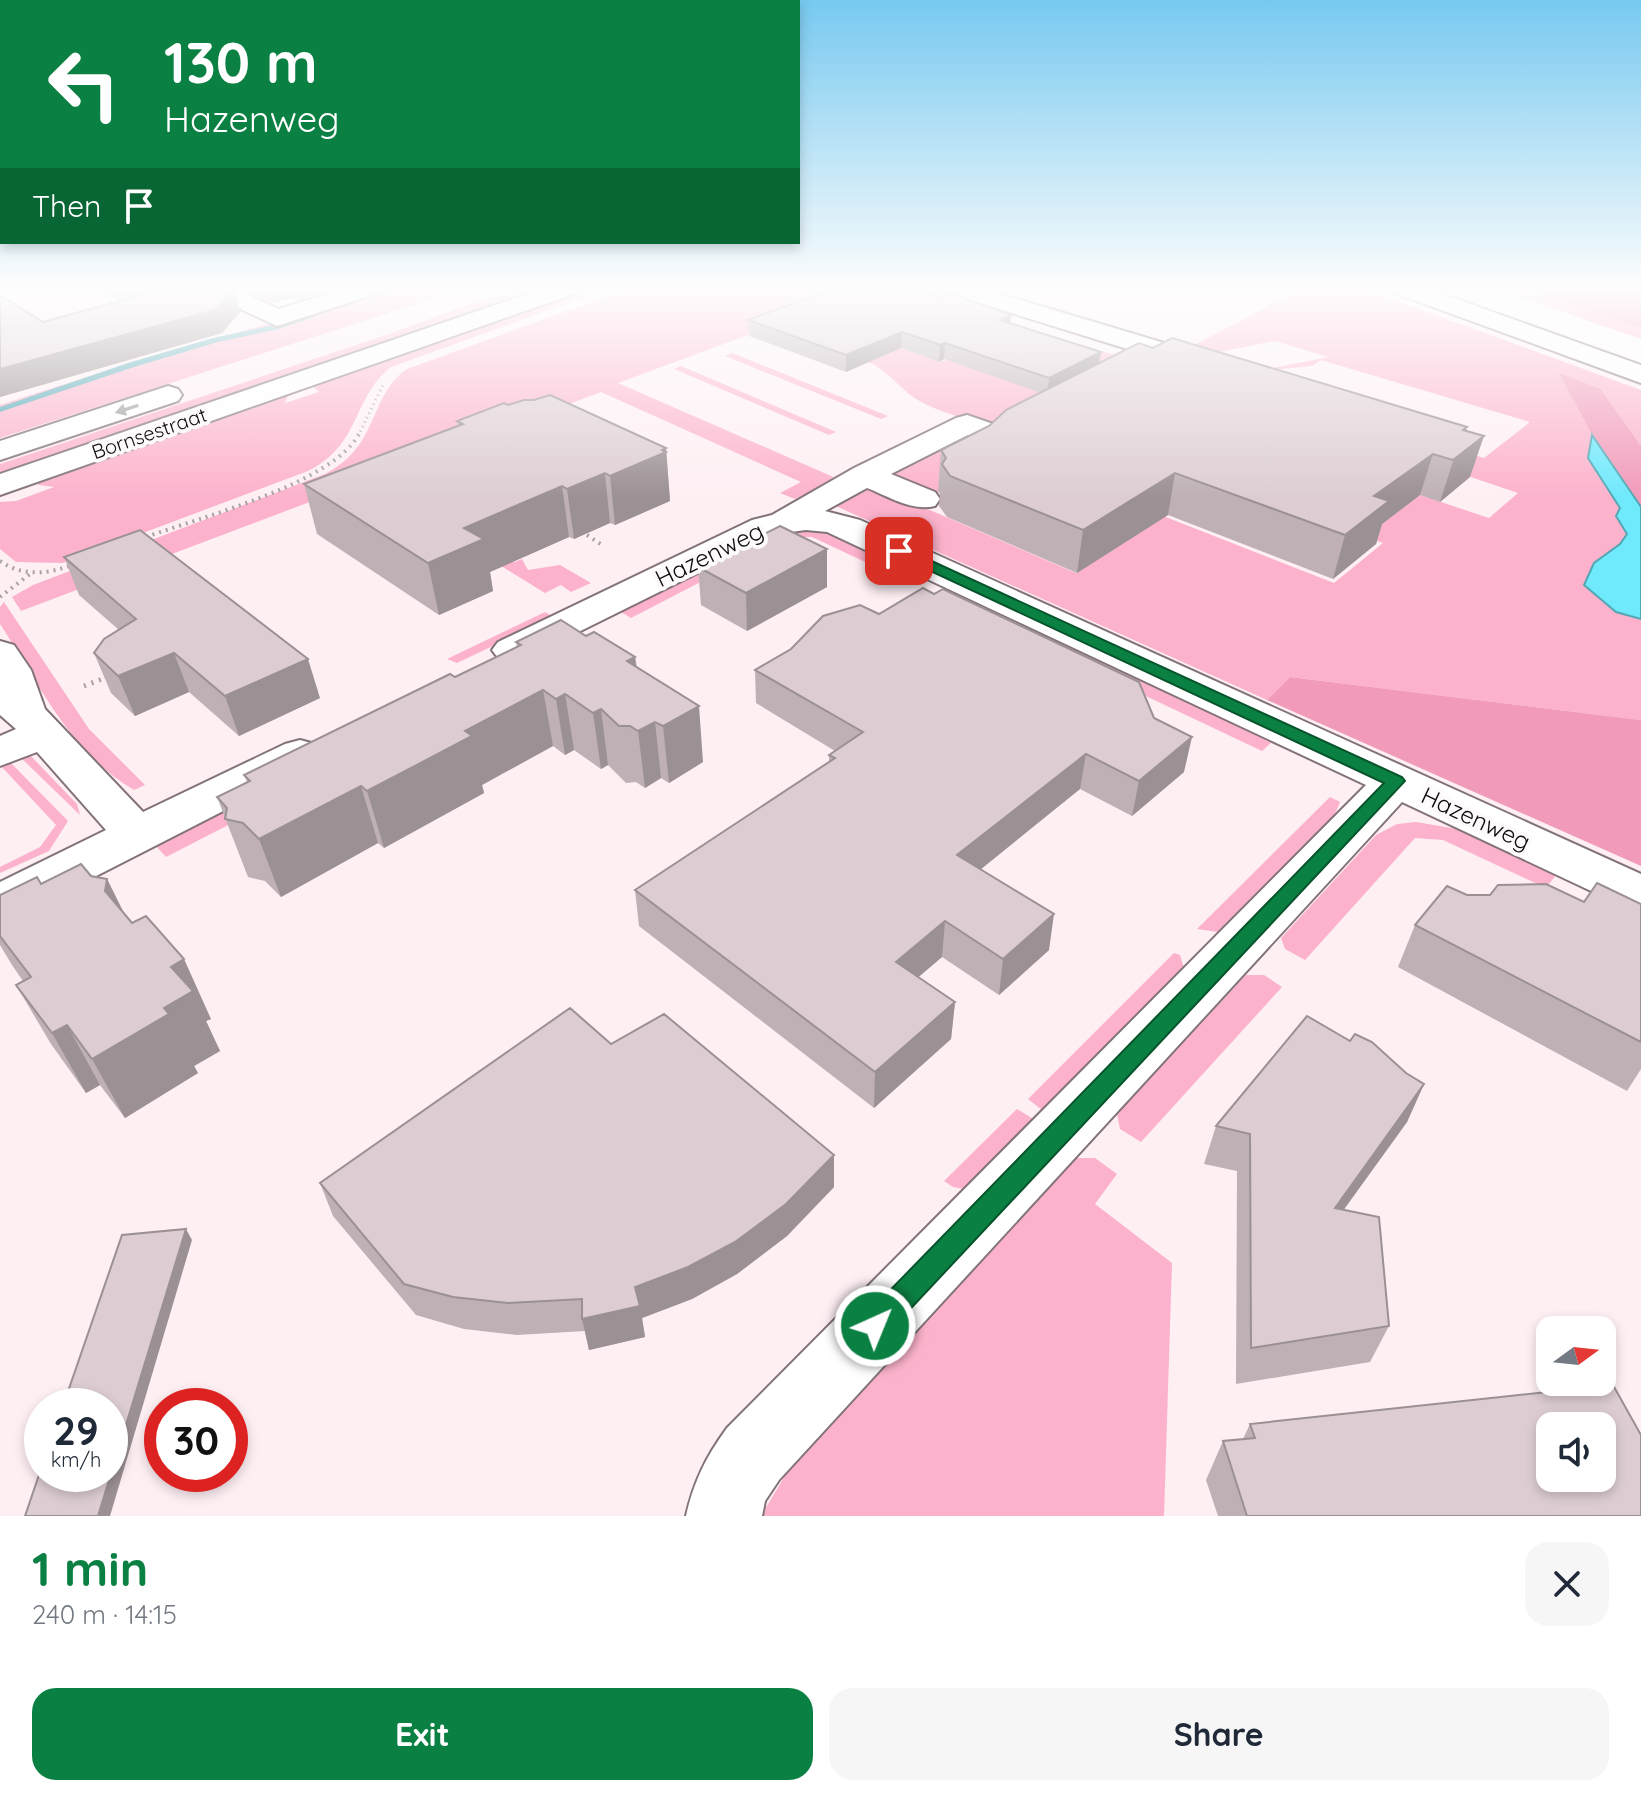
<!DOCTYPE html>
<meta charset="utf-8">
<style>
body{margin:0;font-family:Quicksand,sans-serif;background:#f6f6f7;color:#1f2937;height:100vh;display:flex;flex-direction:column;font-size:30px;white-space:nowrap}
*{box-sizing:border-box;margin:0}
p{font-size:26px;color:#747a83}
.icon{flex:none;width:44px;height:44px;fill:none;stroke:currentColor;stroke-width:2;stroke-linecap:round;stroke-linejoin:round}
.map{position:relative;height:1516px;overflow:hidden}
.drawer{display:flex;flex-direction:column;background:#fff;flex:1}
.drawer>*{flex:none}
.guide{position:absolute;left:0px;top:0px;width:800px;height:244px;box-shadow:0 4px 12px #0003;background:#0b8043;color:#fff;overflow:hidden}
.needle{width:52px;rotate:75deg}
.fabs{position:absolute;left:1536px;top:1316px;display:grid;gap:16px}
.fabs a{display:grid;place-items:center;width:80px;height:80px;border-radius:16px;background:#fff;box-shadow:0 4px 12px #0003;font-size:40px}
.speed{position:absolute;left:24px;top:1388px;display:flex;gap:16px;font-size:40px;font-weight:700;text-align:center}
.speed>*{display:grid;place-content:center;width:104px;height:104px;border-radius:50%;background:#fff;box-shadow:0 4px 12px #0003;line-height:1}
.speed small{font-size:20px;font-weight:400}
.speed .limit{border:12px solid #d22;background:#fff;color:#111}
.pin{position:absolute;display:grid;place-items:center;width:68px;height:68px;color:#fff;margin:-34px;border-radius:16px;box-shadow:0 4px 12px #0006}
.me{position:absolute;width:88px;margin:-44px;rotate:44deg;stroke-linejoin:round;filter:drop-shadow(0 0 6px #0008)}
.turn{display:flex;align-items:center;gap:28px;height:168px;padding:0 32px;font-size:36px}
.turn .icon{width:104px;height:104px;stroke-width:2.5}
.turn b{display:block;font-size:56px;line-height:68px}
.then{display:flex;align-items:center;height:76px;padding:0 32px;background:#0003;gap:16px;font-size:30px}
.round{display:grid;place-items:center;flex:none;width:84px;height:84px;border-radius:24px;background:#f6f6f7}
.summary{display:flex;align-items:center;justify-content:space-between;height:136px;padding:0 32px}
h1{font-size:48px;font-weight:700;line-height:60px;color:#0b8043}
.cta{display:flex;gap:16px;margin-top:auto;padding:16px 32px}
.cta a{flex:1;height:92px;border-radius:24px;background:#0b8043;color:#fff;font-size:32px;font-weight:700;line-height:92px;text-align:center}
.cta a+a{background:#f6f6f7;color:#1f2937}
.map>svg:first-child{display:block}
.built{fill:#feeff3;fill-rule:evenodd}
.green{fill:#fcb2cc}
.forest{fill:#f19aba}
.water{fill:#6fe9fc;stroke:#53a7b4;stroke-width:2}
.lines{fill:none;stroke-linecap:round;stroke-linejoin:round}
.stream{fill:#53a7b4;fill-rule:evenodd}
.minor-casing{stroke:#827378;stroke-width:4}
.major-casing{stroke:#827378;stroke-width:4}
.highway-casing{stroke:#827378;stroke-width:4}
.path-far2{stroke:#a7a3a4;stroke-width:3;stroke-dasharray:1 4;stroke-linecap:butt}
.path-far1{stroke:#a7a3a4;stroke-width:4;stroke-dasharray:2 5;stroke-linecap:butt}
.path{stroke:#a7a3a4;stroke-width:5;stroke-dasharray:2 6;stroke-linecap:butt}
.minor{fill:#fff;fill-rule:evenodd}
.major{fill:#fff;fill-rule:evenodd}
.highway{fill:#fff;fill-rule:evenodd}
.wall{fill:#beb0b5}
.shaded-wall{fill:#9b9093}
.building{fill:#ddcdd2;stroke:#9b9093;stroke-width:2;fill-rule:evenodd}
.oneway{fill:#a09e9e}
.route{fill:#0b8043;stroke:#07532c;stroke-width:2}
.labels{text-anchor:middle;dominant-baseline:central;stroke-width:8;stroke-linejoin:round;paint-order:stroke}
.far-street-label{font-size:20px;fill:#110c0d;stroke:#fdfafb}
.street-label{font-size:24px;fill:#110c0d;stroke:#fdfafb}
</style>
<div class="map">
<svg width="1641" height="1516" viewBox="0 0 1641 1516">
<rect width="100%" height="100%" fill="#fdfafb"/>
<path class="built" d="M 0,287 L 1422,287 L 1641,365 L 1641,1516 L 0,1516 ZM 1550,1330 L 1602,1330 L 1602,1382 L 1550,1382 ZM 42,1406 L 110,1406 L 110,1474 L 42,1474 ZM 162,1406 L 230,1406 L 230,1474 L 162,1474 ZM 1550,1426 L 1602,1426 L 1602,1478 L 1550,1478 Z"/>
<g class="green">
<path d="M 387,287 L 469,287 L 0,438 L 0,405 C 128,362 258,329 387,287 Z"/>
<path d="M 516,287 L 539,287 L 387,344 L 0,478 L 0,464 L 389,334 Z"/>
<path d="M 605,287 L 612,287 L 391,367 C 351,399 362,444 308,471 L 63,563 L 16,562 L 0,549 L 0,502 L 16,501 L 54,487 L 39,485 L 36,482 L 290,391 L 285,403 L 319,392 L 314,387 L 328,378 L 479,324 Z"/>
<path d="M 633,287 L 910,287 L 933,301 L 869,290 L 618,383 L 838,479 L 795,499 L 780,493 L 801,482 L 601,392 L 21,611 L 12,597 L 33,585 L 325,474 C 380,446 368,396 407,369 Z"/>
<path d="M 1286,287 L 1359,287 L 1641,390 L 1641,446 L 1601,389 L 1560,374 L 1592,435 L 1588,458 L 1620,509 L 1616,516 L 1627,534 L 1620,544 L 1594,563 L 1616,612 L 1641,619 L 1641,720 L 1290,677 L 1267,700 L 829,503 L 944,445 L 992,440 L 1009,454 L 916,504 L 1076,573 L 1132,537 L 1153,512 L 1334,583 L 1383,543 L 1139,454 L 1420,495 L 1489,518 L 1518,493 L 1450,470 L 1180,363 L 1484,458 L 1530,422 L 1321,360 L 1312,366 L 1258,371 L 1328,357 L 1275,341 L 1209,354 L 1191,347 L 1293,293 Z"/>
<path d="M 1491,287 L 1518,287 L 1641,329 L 1641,339 Z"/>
<path d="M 1024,334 L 1121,356 L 1004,421 C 980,426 934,411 913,397 C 897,385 887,370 868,362 L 901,348 L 939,362 Z"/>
<path d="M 732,353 L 888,416 L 881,419 L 725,356 Z"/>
<path d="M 681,366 L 836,432 L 829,435 L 674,369 Z"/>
<path d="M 807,529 L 838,537 L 924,577 L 912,584 L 812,537 L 791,537 L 780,533 Z"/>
<path d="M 499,553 L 515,562 L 522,559 L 528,570 L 560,565 L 591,583 L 571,592 L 561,585 L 545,593 L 488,558 Z"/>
<path d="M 698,570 L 714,575 L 631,618 L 619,611 Z"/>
<path d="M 4,602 L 89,729 L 145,785 L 134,790 C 71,754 38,682 0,624 L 0,607 Z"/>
<path d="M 545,612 L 552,616 L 551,618 L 457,663 L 447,659 Z"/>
<path d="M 1031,628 L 1036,628 L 1273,741 L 1262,751 L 1019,636 Z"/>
<path d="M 458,707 L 166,857 L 155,845 L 157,841 Z"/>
<path d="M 28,753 L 77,804 L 80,815 L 18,755 Z"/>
<path d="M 7,759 L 68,821 L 49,851 L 0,873 L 0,867 L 40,847 L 56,825 L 0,765 Z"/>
<path d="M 1330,797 L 1340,802 L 1335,814 L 1218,932 L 1197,929 Z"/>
<path d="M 1416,822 L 1469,831 L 1553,871 L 1556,875 L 1546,888 L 1443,840 L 1415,838 L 1305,960 L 1285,949 L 1281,938 L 1376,835 L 1397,824 Z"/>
<path d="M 1174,953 L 1180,955 L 1184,968 L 1042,1110 L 1028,1099 Z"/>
<path d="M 1246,975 L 1264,975 L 1282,987 L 1141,1142 L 1120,1129 L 1117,1114 Z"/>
<path d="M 1017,1109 L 1035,1120 L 964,1189 L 953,1187 L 944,1181 Z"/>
<path d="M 1076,1158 L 1095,1158 L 1117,1174 L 1095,1204 L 1172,1263 L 1164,1516 L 761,1516 L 792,1464 Z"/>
</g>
<g class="forest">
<path d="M 1518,287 L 1641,287 L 1641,329 L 1530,291 Z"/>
<path d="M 1559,373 L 1601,389 L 1641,446 L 1641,507 L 1592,435 Z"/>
<path d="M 1290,677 L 1641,720 L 1641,866 L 1267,700 Z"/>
</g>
<path class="water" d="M 1592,435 L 1641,507 L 1641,619 L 1616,612 L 1584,585 L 1594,563 L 1620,544 L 1627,534 L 1616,516 L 1620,508 L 1588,458 Z"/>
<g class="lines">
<path class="stream" d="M 392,287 L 400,287 L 279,329 L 218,342 L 134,367 L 0,412 L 0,407 L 128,363 L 213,338 L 274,325 Z"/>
<g class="minor-casing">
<g id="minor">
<path d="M 201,287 L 231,287 L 279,309 L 349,287 L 384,287 L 381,292 L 277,326 L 204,292 Z"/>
<path d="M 941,287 L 977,287 L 1171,345 L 1174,351 C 1164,365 1137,377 1120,373 L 1116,367 L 1120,361 L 1137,352 L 944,292 Z"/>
<path d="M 1034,408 L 1045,411 L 1049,417 C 1041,428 1013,444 999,445 C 989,445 977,439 968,435 L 891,474 L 935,492 L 940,499 L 935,506 C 912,512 888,496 867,488 L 825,511 L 860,520 L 1641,874 L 1641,912 L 1623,906 L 1402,802 L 779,1480 L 765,1501 L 762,1516 L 686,1516 C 694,1481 706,1457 727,1428 L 1366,785 L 827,532 L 806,530 L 776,534 L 526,658 L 512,662 L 498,658 L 492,650 L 498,642 L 752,520 L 772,515 L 854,468 L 956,418 L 967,415 L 996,425 Z"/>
<path d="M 0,641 L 14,645 L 31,670 L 45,709 L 143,812 L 285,744 L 300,740 L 315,744 L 322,754 L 315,764 L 18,916 L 0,921 L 0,882 L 106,830 L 37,752 L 0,766 L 0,736 L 16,729 L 0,715 Z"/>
</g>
</g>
<g class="major-casing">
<g id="major">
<path d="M 548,287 L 582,287 L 579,292 L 0,495 L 0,474 Z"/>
<path d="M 168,386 L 178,389 L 182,395 L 178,401 L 0,460 L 0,441 Z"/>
</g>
</g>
<g class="highway-casing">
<path id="highway" d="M 1389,287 L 1423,287 L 1641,365 L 1641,383 L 1392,292 Z"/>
</g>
<g class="path-far2">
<path d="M 599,295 L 624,287"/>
<path d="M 358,436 L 384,383"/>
</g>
<g class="path-far1">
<path d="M 587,535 L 602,545"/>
<path d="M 146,537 C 201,517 332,484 359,434"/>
<path d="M 0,561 C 23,577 47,574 73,565"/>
<path d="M 0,597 L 30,574"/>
</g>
<path class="path" d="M 84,686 L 110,676"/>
<use href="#minor" class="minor"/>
<use href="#major" class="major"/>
<use href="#highway" class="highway"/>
</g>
<g class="wall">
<path d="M 93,287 L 227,287 L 240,312 L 222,333 L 0,397 L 0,295 L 43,322 L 120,301 Z"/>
<path d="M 237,287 L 341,287 L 297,300 L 292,298 L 273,303 Z"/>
<path d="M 939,297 L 1011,315 L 1010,323 L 1101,352 L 1099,363 L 1153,348 L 1467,427 L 1466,431 L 1470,477 L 1440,502 L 1420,495 L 1382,524 L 1376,544 L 1333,579 L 1168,515 L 1077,573 L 947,517 L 939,506 L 940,494 L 938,491 L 941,450 L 989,426 L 1041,393 L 944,359 L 939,362 L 901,348 L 846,372 L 749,336 L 748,320 Z"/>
<path d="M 508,405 L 666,448 L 670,501 L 615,525 L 610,523 L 574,539 L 569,537 L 490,572 L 493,591 L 439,615 L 317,534 L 304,484 L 458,426 L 457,421 Z"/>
<path d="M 827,549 L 827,587 L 747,631 L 701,605 L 698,567 Z"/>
<path d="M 64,557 L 320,698 L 239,736 L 189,692 L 135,716 L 111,693 L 94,653 L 119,630 L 79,595 Z"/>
<path d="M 879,614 L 1154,718 L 1184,772 L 1132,816 L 1080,789 L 980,869 L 1049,950 L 999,995 L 942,957 L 918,977 L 955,1002 L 951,1039 L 874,1108 L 639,926 L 635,890 L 829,762 L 829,755 L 835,751 L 756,703 L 755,670 Z"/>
<path d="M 586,636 L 635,657 L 637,667 L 703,762 L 669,783 L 661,778 L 645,788 L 636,782 L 626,783 L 608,765 L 601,769 L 574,750 L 565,755 L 553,746 L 482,785 L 484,793 L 384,848 L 378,843 L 281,897 L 265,881 L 248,877 L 217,797 L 247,782 L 244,775 L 455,677 L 517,647 L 516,642 Z"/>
<path d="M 91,876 L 107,879 L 124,913 L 211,1019 L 206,1021 L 220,1051 L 194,1066 L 198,1073 L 125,1118 L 100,1085 L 86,1093 L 51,1044 L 16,985 L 23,981 L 12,965 L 0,945 L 0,895 L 41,884 Z"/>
<path d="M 1584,902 L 1641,904 L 1641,1069 L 1627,1091 L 1398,967 L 1415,925 Z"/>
<path d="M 611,1044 L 834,1187 L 787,1236 L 737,1274 L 692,1299 L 642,1318 L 645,1337 L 589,1350 L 585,1331 L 517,1335 L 464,1329 L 416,1315 L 333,1216 L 320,1183 Z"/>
<path d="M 1406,1073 L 1424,1084 L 1407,1122 L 1344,1209 L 1389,1326 L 1370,1362 L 1236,1384 L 1237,1171 L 1204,1164 L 1216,1126 Z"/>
<path d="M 1250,1424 L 1641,1516 L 1218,1516 L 1206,1480 L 1223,1441 L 1243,1439 Z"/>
</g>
<g class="shaded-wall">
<path d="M 269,287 L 289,287 L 292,298 L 273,303 Z"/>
<path d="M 293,287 L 341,287 L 297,300 Z"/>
<path d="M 234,289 L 240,312 L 222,333 L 0,397 L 0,369 Z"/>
<path d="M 1011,315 L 1010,331 L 1000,320 Z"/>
<path d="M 902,332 L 901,348 L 846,372 L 846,355 Z"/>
<path d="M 945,343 L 944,359 L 939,362 L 940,345 Z"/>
<path d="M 1101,352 L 1098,369 L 1047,395 L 1049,378 Z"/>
<path d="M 1467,427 L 1457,457 L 1484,436 L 1470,477 L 1440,502 L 1463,430 Z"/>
<path d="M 666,448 L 670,501 L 615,525 L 610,476 Z"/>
<path d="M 1433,454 L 1420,495 L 1382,524 L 1376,544 L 1333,579 L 1345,535 L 1374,496 Z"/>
<path d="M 605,473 L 610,523 L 574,539 L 567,489 Z"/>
<path d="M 1175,473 L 1168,515 L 1077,573 L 1083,530 Z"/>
<path d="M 562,486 L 569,537 L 490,572 L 493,591 L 439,615 L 428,563 L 464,528 Z"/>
<path d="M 827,549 L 827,587 L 747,631 L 746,593 Z"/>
<path d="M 174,653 L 189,692 L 135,716 L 118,676 Z"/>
<path d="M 635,657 L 641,712 L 627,661 Z"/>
<path d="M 308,659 L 320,698 L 239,736 L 225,696 Z"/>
<path d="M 543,690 L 553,746 L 482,785 L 484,793 L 384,848 L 367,791 L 465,731 Z"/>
<path d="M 565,694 L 574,750 L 565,755 L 556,699 Z"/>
<path d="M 699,706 L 703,762 L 669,783 L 663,726 Z"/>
<path d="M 601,709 L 608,765 L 601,769 L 593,713 Z"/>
<path d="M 655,722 L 661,778 L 645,788 L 638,731 Z"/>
<path d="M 1192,737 L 1184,772 L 1132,816 L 1139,781 Z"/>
<path d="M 1086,754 L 1080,789 L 954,891 L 957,855 Z"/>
<path d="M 361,786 L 378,843 L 281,897 L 259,839 Z"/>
<path d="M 107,879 L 136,938 L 105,891 Z"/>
<path d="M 1054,914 L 1049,950 L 999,995 L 1003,959 Z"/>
<path d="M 945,921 L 942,957 L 894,998 L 896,962 Z"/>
<path d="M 184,959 L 211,1019 L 206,1021 L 220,1051 L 194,1066 L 198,1073 L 125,1118 L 92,1059 L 164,1008 L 171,967 Z"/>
<path d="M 955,1002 L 951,1039 L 874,1108 L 875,1072 Z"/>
<path d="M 67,1025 L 100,1085 L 86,1093 L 52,1033 Z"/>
<path d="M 1424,1084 L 1407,1122 L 1319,1244 L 1335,1208 Z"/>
<path d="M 834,1155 L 834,1187 L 787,1236 L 737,1274 L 692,1299 L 642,1318 L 645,1337 L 589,1350 L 582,1319 L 635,1287 Z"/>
<path d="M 186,1229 L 192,1240 L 110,1516 L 98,1516 Z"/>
</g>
<g class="building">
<path d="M 126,287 L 227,287 L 234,289 L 215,310 L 0,369 L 0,295 L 43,322 L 142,295 Z"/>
<path d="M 839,287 L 906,287 L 939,297 L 950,293 L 1011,315 L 1000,320 L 1101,352 L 1049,378 L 945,343 L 940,345 L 902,332 L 846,355 L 748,320 Z"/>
<path d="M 1172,338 L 1467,427 L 1463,430 L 1484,436 L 1453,460 L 1433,454 L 1374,496 L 1389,501 L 1345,535 L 1175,473 L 1083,530 L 950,476 L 942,464 L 946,458 L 941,450 L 989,426 L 1006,410 L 1139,343 L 1153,348 Z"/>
<path d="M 550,395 L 666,448 L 662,450 L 666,452 L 610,476 L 605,473 L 567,489 L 562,486 L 464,528 L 484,539 L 428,563 L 304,484 L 463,424 L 457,421 L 504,403 L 508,405 L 524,400 L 534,400 Z"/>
<path d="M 780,526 L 827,549 L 746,593 L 698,567 Z"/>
<path d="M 140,530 L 308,659 L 225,696 L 174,653 L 118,676 L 94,653 L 104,639 L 136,619 L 64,557 Z"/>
<path d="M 923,588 L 934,594 L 943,589 L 1139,682 L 1154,718 L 1192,737 L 1139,781 L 1086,754 L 957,855 L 1054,914 L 1003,959 L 945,921 L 896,962 L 955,1002 L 875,1072 L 635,890 L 835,758 L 829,755 L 863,732 L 755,670 L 791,649 L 823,616 L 860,605 L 879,614 Z"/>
<path d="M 561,620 L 586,636 L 594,632 L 635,657 L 627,661 L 699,706 L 663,726 L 655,722 L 638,731 L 630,726 L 619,726 L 601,709 L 593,713 L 565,694 L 556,699 L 543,690 L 465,731 L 472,736 L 367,791 L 361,786 L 259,839 L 243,823 L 225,819 L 227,808 L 217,797 L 250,781 L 244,775 L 450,674 L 455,677 L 521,645 L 516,642 Z"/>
<path d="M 81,864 L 91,876 L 107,879 L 105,891 L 132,923 L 146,916 L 184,959 L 171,967 L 193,991 L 164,1008 L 169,1014 L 92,1059 L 67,1025 L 52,1033 L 16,985 L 31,977 L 0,936 L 0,895 L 37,877 L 41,884 Z"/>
<path d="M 1597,883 L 1641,904 L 1641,1042 L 1415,925 L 1447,886 L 1467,895 L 1490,895 L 1498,885 L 1546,884 L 1584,902 Z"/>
<path d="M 570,1008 L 611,1044 L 664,1014 L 834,1155 L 786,1204 L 735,1242 L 688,1267 L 635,1287 L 640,1306 L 582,1319 L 582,1299 L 508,1303 L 453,1297 L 404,1284 L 320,1183 Z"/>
<path d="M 1307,1016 L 1350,1041 L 1355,1034 L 1372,1042 L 1406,1073 L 1424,1084 L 1335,1208 L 1379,1217 L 1389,1326 L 1251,1348 L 1250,1134 L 1216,1126 Z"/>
<path d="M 186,1229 L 98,1516 L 25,1516 L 42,1466 L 42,1474 L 110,1474 L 110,1406 L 63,1406 L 122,1235 Z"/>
<path d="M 1613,1385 L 1641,1435 L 1641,1516 L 1247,1516 L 1223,1441 L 1255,1438 L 1250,1424 ZM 1550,1426 L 1602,1426 L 1602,1478 L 1550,1478 Z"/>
</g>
<defs><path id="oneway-solid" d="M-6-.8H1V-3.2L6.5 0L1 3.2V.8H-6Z" transform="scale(2)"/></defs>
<use class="oneway" href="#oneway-solid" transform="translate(127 409) rotate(162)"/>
<linearGradient id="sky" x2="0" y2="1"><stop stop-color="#77c9f0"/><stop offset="0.58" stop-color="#fefdfd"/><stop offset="1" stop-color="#fefdfd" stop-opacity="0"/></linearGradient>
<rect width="1641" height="499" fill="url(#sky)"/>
<path class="route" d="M 899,546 L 1402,777 L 1405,781 L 885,1336 L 875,1340 L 865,1336 L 861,1326 L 865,1316 L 1384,783 L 894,554 L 892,551 Z"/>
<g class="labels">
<g class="far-street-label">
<text transform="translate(149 433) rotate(-19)">Bornsestraat</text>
</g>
<g class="street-label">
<text transform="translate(709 554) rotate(-26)">Hazenweg</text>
<text transform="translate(1476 818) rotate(25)">Hazenweg</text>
</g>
</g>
</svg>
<div class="fabs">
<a><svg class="needle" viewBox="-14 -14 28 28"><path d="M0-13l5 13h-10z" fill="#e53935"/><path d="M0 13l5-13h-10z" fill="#747a83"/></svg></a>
<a><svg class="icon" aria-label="sound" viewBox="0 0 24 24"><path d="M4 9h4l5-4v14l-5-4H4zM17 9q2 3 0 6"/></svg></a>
</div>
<div class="speed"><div>29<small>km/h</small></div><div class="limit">30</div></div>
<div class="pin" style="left:899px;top:551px;background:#d93025"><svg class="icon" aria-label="arrive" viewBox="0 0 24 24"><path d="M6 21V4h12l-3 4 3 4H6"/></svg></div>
<svg class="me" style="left:875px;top:1326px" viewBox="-20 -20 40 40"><circle r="17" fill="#0b8043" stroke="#fff" stroke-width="3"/><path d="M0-11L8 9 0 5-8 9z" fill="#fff"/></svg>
<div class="guide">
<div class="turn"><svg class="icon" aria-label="left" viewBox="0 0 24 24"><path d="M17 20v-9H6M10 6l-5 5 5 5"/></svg><div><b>130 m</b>Hazenweg</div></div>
<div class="then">Then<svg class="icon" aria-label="arrive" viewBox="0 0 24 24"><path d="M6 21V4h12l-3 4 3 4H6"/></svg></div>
</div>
</div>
<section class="drawer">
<div class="summary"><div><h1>1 min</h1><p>240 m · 14:15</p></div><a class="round"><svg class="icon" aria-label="close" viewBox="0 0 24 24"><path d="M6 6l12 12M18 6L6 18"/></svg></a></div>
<div class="cta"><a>Exit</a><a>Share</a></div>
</section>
